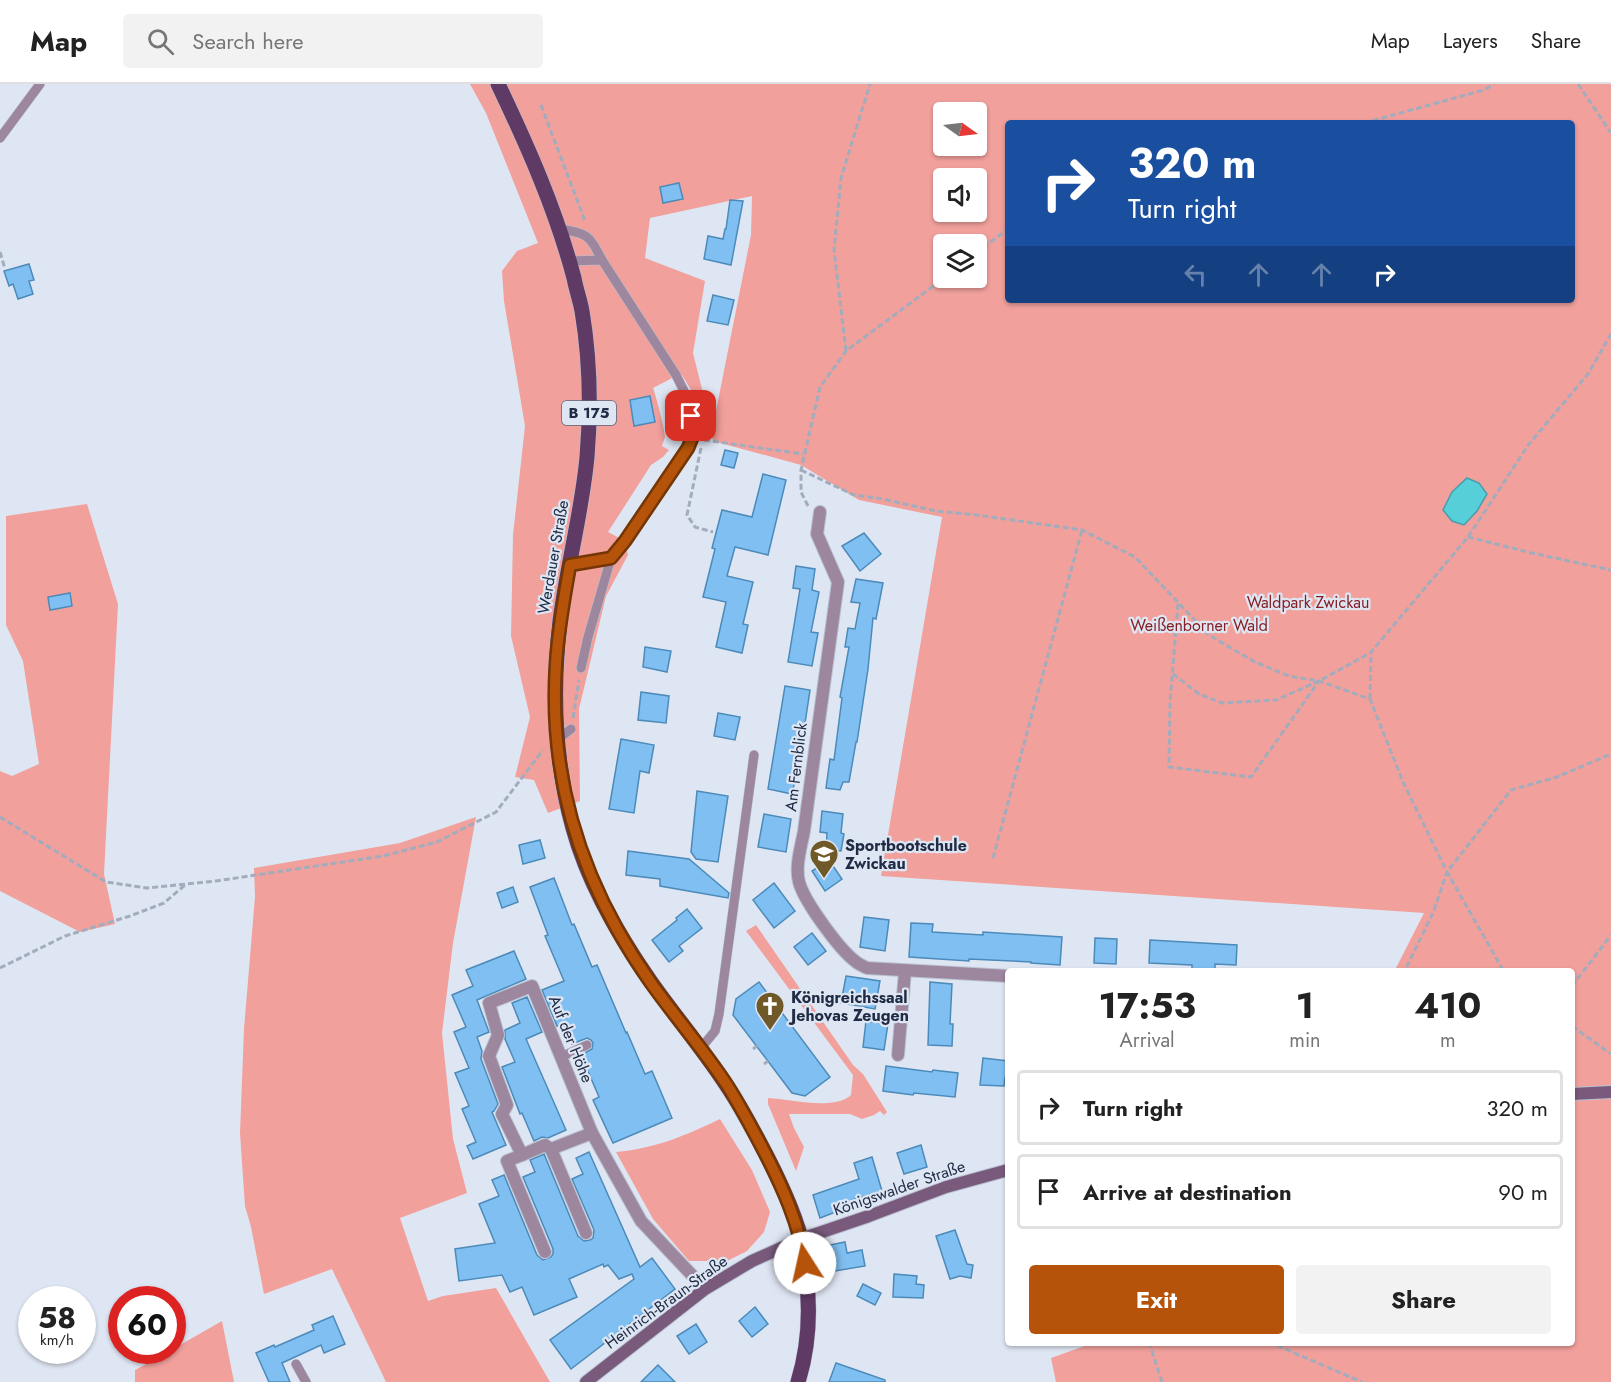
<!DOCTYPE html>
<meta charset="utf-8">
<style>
body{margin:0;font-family:Jost,sans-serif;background:#f2f2f2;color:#222;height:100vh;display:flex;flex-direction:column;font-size:22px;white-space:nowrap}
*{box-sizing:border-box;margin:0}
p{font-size:20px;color:#767676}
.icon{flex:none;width:33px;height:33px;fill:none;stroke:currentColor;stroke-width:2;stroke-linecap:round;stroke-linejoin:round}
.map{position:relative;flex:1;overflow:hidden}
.panel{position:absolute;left:1005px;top:884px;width:570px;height:378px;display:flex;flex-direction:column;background:#fff;border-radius:6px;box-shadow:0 2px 4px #0004}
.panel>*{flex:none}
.top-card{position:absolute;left:1005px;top:36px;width:570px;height:183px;border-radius:6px;box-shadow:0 2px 4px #0004;background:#1a4fa0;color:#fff;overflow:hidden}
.needle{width:39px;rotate:104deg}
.tools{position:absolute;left:933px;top:18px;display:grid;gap:12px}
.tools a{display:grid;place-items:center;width:54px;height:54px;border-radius:6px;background:#fff;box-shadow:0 2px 4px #0004;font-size:30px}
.speed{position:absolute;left:18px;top:1202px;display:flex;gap:12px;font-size:30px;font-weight:700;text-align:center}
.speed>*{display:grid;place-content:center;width:78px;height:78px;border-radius:50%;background:#fff;box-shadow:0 2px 4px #0004;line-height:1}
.speed small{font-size:15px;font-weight:400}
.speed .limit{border:9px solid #d22;background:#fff;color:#111}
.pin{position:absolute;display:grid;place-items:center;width:51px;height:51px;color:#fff;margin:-26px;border-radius:12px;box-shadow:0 3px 9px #0006}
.me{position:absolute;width:66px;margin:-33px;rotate:350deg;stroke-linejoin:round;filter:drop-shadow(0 0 4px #0008)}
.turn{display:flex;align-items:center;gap:21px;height:126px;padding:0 24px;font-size:27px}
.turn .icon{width:78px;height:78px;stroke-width:2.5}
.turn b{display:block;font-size:42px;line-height:51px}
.lanes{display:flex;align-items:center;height:57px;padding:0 24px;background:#0003;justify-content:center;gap:30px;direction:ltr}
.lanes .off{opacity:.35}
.eta{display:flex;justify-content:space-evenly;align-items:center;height:102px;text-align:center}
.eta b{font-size:36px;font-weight:700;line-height:42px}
.primary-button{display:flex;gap:12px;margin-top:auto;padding:12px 24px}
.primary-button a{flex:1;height:69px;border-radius:6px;background:#b45309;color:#fff;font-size:24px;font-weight:700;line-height:69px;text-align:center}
.primary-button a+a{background:#f2f2f2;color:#222}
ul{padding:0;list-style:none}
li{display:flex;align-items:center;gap:18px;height:75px;margin:0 12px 9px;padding:0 12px;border:3px solid #e0e0e0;border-radius:6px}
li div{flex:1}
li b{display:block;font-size:22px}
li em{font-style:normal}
header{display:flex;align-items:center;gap:36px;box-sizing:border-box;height:84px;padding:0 30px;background:#fff;border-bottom:2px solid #e0e0e0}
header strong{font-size:28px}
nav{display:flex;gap:33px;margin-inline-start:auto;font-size:21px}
.search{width:420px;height:54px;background:#f2f2f2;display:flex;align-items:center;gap:15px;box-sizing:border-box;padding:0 21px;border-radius:6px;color:#767676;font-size:22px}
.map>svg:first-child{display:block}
.green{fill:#f1a09c;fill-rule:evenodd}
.water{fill:#57cfd9;stroke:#469ead;stroke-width:1.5}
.building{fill:#80bff1;stroke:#4b8ab9;stroke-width:1.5}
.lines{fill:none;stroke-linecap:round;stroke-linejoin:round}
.lane-casing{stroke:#b9c1d0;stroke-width:10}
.street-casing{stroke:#b9c1d0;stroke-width:14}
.secondary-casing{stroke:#b9c1d0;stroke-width:14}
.primary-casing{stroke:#b9c1d0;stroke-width:16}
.path{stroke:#a3acbc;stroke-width:3;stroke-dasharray:6 3;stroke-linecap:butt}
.lane{stroke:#9d879f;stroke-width:9}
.street{stroke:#9d879f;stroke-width:12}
.secondary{stroke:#795a7d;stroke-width:12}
.primary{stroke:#5f3a64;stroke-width:15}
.route-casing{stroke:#753606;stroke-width:15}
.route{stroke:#b45309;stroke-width:10}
.labels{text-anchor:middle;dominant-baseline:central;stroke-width:4.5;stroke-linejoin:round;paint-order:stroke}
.shield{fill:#dfe6f3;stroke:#596479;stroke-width:1.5}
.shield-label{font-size:15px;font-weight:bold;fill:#202c45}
.street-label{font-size:16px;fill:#202c45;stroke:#dfe6f3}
.park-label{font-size:16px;fill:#851f24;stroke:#dfe6f3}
.poi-label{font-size:16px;font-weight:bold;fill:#202c45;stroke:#dfe6f3;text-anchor:start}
</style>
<header>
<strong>Map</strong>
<div class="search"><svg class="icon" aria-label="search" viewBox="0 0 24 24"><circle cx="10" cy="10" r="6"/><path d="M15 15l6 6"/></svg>Search here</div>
<nav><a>Map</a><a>Layers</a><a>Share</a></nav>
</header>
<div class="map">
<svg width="1611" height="1298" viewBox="0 0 1611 1298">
<rect width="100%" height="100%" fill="#dfe6f3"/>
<g class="green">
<path d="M 470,0 L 1611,0 L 1611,1298 L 1056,1298 L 1051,1274 L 1093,1259 L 1572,1258 L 1572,886 L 1395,886 L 1424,829 L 881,792 L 942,433 L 859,416 L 801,381 L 713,357 L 712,347 L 751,151 L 752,112 L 650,134 L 645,174 L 705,197 L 693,269 L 703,309 L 697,316 L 682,291 L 676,292 L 653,304 C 656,312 665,346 665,353 C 664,356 663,359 662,362 L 669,366 L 663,373 L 651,381 L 608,448 L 625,457 L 628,471 L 606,512 L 579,625 L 580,717 L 548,729 L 534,696 L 515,693 L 530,633 L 511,552 L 513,451 L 525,342 L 504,217 L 502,187 L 517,167 L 538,159 L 486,29 ZM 944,28 L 976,28 L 976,62 L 944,62 ZM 1008,39 L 1572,39 L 1572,216 L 1008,216 ZM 944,94 L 976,94 L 976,128 L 944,128 ZM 944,160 L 976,160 L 976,194 L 944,194 Z"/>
<path d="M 87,420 L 118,520 L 104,790 L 115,840 L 80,848 L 0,807 L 0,687 L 12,692 L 39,680 L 23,577 L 6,541 L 6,432 Z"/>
<path d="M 476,733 L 453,859 L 442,949 L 453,1055 L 467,1109 L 400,1134 L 428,1217 L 443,1212 L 496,1204 L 550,1298 L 386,1298 L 332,1185 L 264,1210 L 251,1143 L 245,1122 L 240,1049 L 244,945 L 255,813 L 254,784 L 400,759 Z"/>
<path d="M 756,841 L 853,981 L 863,990 L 887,1028 L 884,1031 L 880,1027 L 874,1031 L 862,1035 L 850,1030 L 789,1030 L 794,1044 L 804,1063 L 796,1087 L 768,1020 L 768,1014 C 791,1015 833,1027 851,1011 L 853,991 L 746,847 Z"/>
<path d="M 720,1035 L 752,1086 L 770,1128 L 764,1148 L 747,1167 L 727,1177 L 689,1177 L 653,1135 L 616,1068 C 657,1064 684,1052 720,1035 Z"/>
<path d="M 222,1237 L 234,1298 L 135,1298 L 135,1286 L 172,1266 L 173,1265 Z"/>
</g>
<path class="water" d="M 1467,394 L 1479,399 L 1487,410 L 1477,427 L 1464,441 L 1452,437 L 1443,426 L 1452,408 Z"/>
<g class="building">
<path d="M 679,99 L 683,115 L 663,119 L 660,103 Z"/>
<path d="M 730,116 L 743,117 L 731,181 L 704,175 L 708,152 L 723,155 L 725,145 L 726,145 Z"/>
<path d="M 29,180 L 34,196 L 29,197 L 33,210 L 18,215 L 13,200 L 9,202 L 4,187 Z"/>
<path d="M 713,211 L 734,216 L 728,241 L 707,237 Z"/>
<path d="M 650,312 L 655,338 L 634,342 L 630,316 Z"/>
<path d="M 725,366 L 738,369 L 734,384 L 721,381 Z"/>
<path d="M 763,390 L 786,396 L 768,471 L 735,463 L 727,492 L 753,498 L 743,540 L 748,541 L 742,569 L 716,563 L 726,518 L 703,513 L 715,465 L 712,464 L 722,426 L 752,433 Z"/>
<path d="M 864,449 L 881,470 L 860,487 L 842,462 Z"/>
<path d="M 796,482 L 815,485 L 812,506 L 819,508 L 811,548 L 818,549 L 812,582 L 788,578 L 800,505 L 793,504 Z"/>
<path d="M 856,495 L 883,499 L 876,535 L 873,534 L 868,585 L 857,658 L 856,658 L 849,698 L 843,698 L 840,706 L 826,704 L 830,675 L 834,676 L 842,614 L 840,613 L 849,563 L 845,563 L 848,544 L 855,545 L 860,519 L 851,518 Z"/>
<path d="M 70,509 L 72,522 L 50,526 L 48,513 Z"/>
<path d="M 645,563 L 671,567 L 667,588 L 643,583 Z"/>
<path d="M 785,602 L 810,606 L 800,672 L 792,710 L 768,705 Z"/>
<path d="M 641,608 L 669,612 L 666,639 L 638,636 Z"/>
<path d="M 718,629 L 740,633 L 735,656 L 714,652 Z"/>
<path d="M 621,655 L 654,661 L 649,689 L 640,687 L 634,729 L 609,725 Z"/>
<path d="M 697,707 L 728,712 L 718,778 L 696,775 L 691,768 Z"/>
<path d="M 822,727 L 843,730 L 841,749 L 844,750 L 841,767 L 826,765 L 827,749 L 820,748 Z"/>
<path d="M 764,730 L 791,735 L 786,768 L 758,763 Z"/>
<path d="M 540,756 L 545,774 L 523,780 L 519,761 Z"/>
<path d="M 628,767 L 689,775 L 729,809 L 728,814 L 660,802 L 660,795 L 626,791 Z"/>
<path d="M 829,776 L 842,795 L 825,807 L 812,787 Z"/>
<path d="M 554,794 L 572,841 L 574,840 L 592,883 L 597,881 L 626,949 L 627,948 L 645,990 L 652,987 L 672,1034 L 613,1059 L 593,1016 L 599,1013 L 581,971 L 592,965 L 593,959 L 591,956 L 587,954 L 572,960 L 563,940 L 557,942 L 542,906 L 564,897 L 545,852 L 548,851 L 530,803 Z"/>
<path d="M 774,799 L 795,827 L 774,844 L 753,816 Z"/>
<path d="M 513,803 L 518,818 L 502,824 L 497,809 Z"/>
<path d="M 687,825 L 702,844 L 679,862 L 683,867 L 669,878 L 652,856 L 677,836 L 676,834 Z"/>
<path d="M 864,833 L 889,836 L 885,867 L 860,863 Z"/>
<path d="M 911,839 L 933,840 L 932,848 L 983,851 L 983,848 L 1062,853 L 1060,881 L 1031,879 L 1031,878 L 969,875 L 969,877 L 909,873 Z"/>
<path d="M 812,849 L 826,867 L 808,881 L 794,863 Z"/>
<path d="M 1095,854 L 1117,855 L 1116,880 L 1094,879 Z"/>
<path d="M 1150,856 L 1237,861 L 1236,881 L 1215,880 L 1215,886 L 1192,886 L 1192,881 L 1149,879 Z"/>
<path d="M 514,867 L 526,895 L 477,916 L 489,948 L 477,953 L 482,967 L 481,975 L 498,1020 L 494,1027 L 492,1028 L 506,1061 L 473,1075 L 467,1062 L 476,1058 L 462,1025 L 469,1022 L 455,989 L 469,984 L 454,948 L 466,943 L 452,911 L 473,902 L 466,886 Z"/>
<path d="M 846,892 L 880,897 L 875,925 L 841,919 Z"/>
<path d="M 759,898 L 830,993 L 805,1012 L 792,1009 L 733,931 L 736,915 Z"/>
<path d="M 930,898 L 952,900 L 950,940 L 953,940 L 952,962 L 928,961 Z"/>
<path d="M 527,913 L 542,948 L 526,955 L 566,1046 L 548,1054 L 542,1053 L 534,1057 L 522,1029 L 520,1030 L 502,983 L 515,978 L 505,955 L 505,946 L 520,939 L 512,919 Z"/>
<path d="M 866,937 L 888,940 L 884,966 L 863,963 Z"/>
<path d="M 983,974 L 1008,977 L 1008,993 L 1005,993 L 1004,1002 L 980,1001 Z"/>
<path d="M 886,982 L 932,988 L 933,986 L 958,989 L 955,1013 L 914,1009 L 913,1011 L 883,1007 Z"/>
<path d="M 921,1061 L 927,1083 L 904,1090 L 897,1069 Z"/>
<path d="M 589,1068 L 640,1183 L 652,1174 L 675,1205 L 571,1285 L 550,1256 L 634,1195 L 632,1190 L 619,1195 L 608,1181 L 604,1183 L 603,1180 L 569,1195 L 577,1213 L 534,1231 L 522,1203 L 510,1208 L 502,1191 L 459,1197 L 455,1165 L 495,1159 L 479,1120 L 499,1112 L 492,1096 L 504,1091 L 537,1171 L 543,1176 L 551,1173 L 553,1170 L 553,1165 L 523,1093 L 535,1088 L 530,1076 L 544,1070 L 578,1152 L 584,1157 L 590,1156 L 593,1154 L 594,1146 L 572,1095 L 583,1090 L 576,1074 Z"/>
<path d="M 872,1073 L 882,1107 L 852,1116 L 854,1121 L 820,1134 L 813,1111 L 859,1095 L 854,1079 Z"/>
<path d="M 955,1146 L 967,1180 L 973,1181 L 971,1194 L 960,1192 L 950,1195 L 936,1152 Z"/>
<path d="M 845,1158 L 847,1169 L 862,1166 L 865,1182 L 829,1188 L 825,1162 Z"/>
<path d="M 894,1190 L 917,1192 L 916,1200 L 924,1201 L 923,1214 L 893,1213 Z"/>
<path d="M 863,1200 L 881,1209 L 875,1221 L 857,1212 Z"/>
<path d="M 755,1223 L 768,1240 L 752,1253 L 739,1237 Z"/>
<path d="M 333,1232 L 345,1260 L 324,1269 L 321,1261 L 282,1279 L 290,1298 L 269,1298 L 256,1269 L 274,1261 L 275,1263 L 314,1246 L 312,1241 Z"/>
<path d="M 696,1240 L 707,1258 L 689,1270 L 677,1252 Z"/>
<path d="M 836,1279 L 885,1296 L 885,1298 L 829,1298 Z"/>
<path d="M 658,1281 L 675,1298 L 641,1298 Z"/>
</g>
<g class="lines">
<g class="lane-casing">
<g id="lane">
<path d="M 0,54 L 40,0"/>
<path d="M 559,145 C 588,149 589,151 602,176"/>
<path d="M 569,177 L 602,176 L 676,291 L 686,311 L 691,332 L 692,354 L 680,376 L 625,457 L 611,474 L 570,481"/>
<path d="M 581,584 L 588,553 L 611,474"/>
<path d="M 557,656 L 571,645"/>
<path d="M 701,964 L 715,947 L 719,930 L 754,671"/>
<path d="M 561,973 L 587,961"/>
<path d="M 296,1280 L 306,1298"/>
</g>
</g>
<g class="street-casing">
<g id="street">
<path d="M 820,428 L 817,450 L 838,498 L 804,747 C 801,763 795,782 799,798 C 804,817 839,865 855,877 C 858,880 863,882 867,884 L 1008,892"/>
<path d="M 898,971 L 905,887"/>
<path d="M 551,1065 L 586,1149"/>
<path d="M 522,1071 L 545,1061 L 551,1065 L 592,1049"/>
<path d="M 545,1168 L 507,1077 L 522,1071 L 502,1030 L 507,1021 L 489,972 L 498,951 L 489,919 L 532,902 L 592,1049 L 641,1137 L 705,1205"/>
</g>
</g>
<g class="secondary-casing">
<g id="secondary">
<path d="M 1572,1010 L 1611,1008"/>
<path d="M 586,1298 L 705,1205 L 752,1177 L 801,1155 L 869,1132 L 946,1103 L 1008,1086"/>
</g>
</g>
<g class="primary-casing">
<path id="primary" d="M 498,0 C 528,63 556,126 574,194 C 576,205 580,216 582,227 C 590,275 591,325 587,373 C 582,428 567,482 560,537 C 552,607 554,676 573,744 C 588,799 618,851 651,898 C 675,932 702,964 725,999 C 738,1018 749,1038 760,1059 C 776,1089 792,1121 801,1154 C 803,1163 804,1173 805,1182 C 811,1222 810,1259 798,1298"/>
</g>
<g class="path">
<path d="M 1578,0 L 1611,49"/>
<path d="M 541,21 L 585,137"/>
<path d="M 1364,39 L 1484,6 L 1494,0"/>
<path d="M 0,168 L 5,185"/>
<path d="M 976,169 L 1008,145"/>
<path d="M 846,267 L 834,166 L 841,94 L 870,0"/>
<path d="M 704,356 L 803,370"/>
<path d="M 701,364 L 687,431 L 695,443 L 713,448"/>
<path d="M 801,386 L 854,411 L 883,415 L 936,427 L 977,431 L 1082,446 L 1135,473 L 1209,551 L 1255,578 L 1289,592 L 1319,597 L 1370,615 L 1403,698 L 1447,788 L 1433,829 L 1405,886"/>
<path d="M 808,422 L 801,408 L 801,386 L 820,303 L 846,267 L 944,194"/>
<path d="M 1468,453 L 1532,469 L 1611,486"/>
<path d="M 1178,520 L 1170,618 L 1169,683 L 1251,693 L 1319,597"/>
<path d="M 1173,590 L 1199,610 L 1222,619 L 1276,616 L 1319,597 L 1370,569"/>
<path d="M 1370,615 L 1371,568 L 1468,453 L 1529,360 L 1588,290 L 1611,250"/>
<path d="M 573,634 L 579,596"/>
<path d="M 0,733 L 106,798 L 147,804 L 216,797 L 383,772 L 437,758 L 496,728 L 543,666"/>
<path d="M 993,774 L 1082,446"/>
<path d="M 0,884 L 65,852 L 130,832 L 164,819 L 185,801"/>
<path d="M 1503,886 L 1447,788 L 1511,706 L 1557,693 L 1611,670"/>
<path d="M 1572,902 L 1611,851"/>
<path d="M 1572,942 L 1611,970"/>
<path d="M 753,965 L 757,962"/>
<path d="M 764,980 L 768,977"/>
<path d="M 1149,1258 L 1162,1298"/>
<path d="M 1269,1258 L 1362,1298"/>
</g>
<use href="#lane" class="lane"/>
<use href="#street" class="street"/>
<use href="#secondary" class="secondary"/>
<use href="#primary" class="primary"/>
</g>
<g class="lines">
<g class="route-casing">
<path id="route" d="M 691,332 L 692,354 L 688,364 L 625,457 L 611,474 L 570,481 C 564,514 558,546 556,580 C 548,697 584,804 651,899 C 676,934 704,966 727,1001 C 741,1023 753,1046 765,1069 C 783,1104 799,1140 805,1179"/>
</g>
<use href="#route" class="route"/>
</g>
<defs>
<g id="school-pin" transform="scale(1.5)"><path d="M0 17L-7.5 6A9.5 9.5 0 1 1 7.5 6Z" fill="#705929" stroke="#dfe6f3"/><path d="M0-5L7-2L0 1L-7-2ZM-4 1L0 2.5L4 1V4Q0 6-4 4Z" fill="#fff"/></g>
<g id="church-pin" transform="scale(1.5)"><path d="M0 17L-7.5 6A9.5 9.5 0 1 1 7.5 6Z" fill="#705929" stroke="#dfe6f3"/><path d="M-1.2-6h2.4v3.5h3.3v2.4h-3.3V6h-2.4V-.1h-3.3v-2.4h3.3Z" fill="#fff"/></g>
</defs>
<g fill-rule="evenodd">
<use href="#school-pin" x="824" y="770"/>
<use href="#church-pin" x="770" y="922"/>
</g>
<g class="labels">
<rect class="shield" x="562" y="317" width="54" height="24" rx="4.5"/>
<g class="shield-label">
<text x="589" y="329">B 175</text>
</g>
<g class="street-label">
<text transform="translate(553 473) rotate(-80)">Werdauer Straße</text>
<text transform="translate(796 683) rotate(-83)">Am Fernblick</text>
<text transform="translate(571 955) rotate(68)">Auf der Höhe</text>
<text transform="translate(899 1104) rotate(-19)">Königswalder Straße</text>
<text transform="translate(666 1218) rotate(-36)">Heinrich-Braun-Straße</text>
</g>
<g class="park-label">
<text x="1308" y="518">Waldpark Zwickau</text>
<text x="1199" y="541">Weißenborner Wald</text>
</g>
<g class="poi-label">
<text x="845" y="761">Sportbootschule<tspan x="845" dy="18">Zwickau</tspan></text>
<text x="791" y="913">Königreichssaal<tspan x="791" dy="18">Jehovas Zeugen</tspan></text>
</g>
</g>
</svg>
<div class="tools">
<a><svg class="needle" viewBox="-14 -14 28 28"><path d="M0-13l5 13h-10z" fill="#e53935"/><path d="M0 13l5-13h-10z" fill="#767676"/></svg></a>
<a><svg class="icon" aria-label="sound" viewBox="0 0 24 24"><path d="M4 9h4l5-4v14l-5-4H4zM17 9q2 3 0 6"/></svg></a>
<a><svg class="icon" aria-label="layers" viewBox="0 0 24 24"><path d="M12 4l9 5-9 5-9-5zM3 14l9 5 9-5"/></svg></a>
</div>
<div class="speed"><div>58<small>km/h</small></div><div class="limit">60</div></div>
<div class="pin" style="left:691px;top:332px;background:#d93025"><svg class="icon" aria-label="arrive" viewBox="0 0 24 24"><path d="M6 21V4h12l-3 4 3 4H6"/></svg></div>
<svg class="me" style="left:805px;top:1179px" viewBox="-20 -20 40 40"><circle r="19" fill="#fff"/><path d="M0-13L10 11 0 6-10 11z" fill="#b45309"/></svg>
<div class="top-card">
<div class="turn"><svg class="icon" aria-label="right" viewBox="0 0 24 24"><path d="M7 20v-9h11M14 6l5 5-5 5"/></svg><div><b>320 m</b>Turn right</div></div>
<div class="lanes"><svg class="icon off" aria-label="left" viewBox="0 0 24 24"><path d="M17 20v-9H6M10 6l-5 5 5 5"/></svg><svg class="icon off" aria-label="ahead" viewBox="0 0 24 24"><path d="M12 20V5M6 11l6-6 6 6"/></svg><svg class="icon off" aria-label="ahead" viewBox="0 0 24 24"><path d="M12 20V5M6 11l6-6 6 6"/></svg><svg class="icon" aria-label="right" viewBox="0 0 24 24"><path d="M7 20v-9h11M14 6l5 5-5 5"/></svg></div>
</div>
<section class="panel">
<div class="eta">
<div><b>17:53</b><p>Arrival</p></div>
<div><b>1</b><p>min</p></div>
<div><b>410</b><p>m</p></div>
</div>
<ul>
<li><svg class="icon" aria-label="right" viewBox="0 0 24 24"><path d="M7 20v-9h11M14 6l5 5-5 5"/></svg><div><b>Turn right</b></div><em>320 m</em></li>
<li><svg class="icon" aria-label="arrive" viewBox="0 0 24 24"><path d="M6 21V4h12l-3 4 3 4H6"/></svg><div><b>Arrive at destination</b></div><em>90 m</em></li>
</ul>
<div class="primary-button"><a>Exit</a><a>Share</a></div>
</section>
</div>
